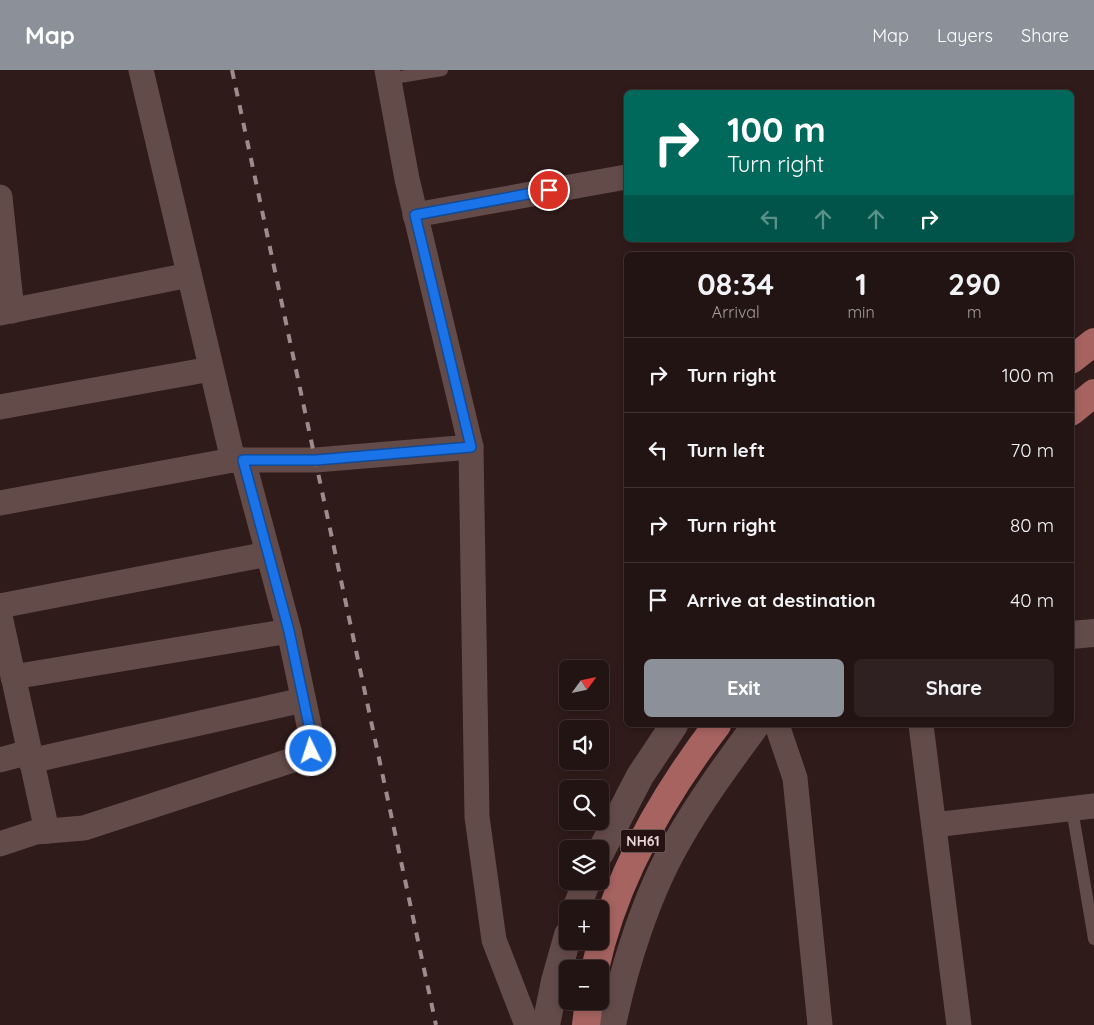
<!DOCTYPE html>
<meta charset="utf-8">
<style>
body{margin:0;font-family:Quicksand,sans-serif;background:#2f2122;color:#f1f3f6;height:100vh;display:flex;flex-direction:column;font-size:19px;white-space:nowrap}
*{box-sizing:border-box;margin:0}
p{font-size:16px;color:#a39ea0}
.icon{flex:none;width:28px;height:28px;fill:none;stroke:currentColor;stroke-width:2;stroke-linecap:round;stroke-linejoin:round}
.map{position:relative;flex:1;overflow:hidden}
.drawer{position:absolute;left:624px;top:182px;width:450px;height:475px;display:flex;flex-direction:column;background:#231414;border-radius:8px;box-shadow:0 2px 8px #0003,0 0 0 1px #403334}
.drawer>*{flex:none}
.top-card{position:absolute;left:624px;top:20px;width:450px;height:152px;border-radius:8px;box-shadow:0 2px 8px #0003,0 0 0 1px #403334;background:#00695c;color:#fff;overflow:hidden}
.needle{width:32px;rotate:57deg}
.tools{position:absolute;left:559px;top:590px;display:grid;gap:10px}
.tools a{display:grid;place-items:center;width:50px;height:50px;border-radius:8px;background:#231414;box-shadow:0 2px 8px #0003,0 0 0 1px #403334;font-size:25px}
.pin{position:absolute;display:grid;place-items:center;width:42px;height:42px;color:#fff;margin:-21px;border:2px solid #fff;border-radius:50%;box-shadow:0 1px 5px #0007}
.me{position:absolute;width:55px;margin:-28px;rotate:356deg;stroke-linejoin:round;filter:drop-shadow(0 0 4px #0008)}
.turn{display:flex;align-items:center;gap:18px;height:105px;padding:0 20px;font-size:22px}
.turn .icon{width:65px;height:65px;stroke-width:2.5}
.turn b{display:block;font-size:35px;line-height:42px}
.lanes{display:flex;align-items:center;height:48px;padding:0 20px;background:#0003;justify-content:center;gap:25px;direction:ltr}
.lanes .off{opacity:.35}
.eta{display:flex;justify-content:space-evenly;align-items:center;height:85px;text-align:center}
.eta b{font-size:30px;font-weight:700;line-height:35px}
.primary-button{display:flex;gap:10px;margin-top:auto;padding:10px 20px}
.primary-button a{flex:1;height:58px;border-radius:8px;background:#8c9099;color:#fff;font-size:20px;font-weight:700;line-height:58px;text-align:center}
.primary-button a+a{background:#2f2122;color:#f1f3f6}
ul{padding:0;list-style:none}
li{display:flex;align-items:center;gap:15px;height:75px;padding:0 20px;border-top:1px solid #403334}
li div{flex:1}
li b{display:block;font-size:19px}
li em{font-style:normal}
header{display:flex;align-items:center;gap:30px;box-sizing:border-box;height:70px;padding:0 25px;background:#8c9099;color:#fff}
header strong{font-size:24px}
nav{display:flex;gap:28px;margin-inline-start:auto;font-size:18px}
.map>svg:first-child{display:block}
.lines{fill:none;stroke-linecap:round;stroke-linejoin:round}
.service{stroke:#634b49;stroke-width:12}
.minor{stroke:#634b49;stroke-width:25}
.tertiary{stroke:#634b49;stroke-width:28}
.trunk{stroke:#a66360;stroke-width:28}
.rail{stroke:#9d8c8b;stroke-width:4;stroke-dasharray:9 9;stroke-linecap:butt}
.route-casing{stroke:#114b97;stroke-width:12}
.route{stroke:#1a73e8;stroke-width:9}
.labels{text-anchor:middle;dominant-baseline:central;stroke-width:4;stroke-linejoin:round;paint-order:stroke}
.shield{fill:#251211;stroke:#ab9b9a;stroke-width:1}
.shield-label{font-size:14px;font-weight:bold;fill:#e5d6d5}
</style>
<header>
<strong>Map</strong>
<nav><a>Map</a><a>Layers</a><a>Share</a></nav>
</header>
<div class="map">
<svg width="1094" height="955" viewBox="0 0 1094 955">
<rect width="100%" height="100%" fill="#2f1b1a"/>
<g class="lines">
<g class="service">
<path d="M 388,9 L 442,0"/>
<path d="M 1072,739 L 1094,869"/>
</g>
<g class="minor">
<path d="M 141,0 L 233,390 L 316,390 L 471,377"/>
<path d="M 387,0 L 407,109 L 471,377 L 477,747 L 494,870 L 527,955"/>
<path d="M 0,127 L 12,241"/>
<path d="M 415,145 L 626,107"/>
<path d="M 0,243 L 189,205"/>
<path d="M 0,337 L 211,299"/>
<path d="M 0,433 L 233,390"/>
<path d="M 0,536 L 268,484"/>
<path d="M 0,546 L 47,761"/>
<path d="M 13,607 L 289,561"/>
<path d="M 777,655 L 795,708 L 820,955"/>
<path d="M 921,655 L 959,955"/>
<path d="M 0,690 L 29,682"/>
<path d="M 30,691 L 303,630"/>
<path d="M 934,755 L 1094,736"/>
<path d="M 0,774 L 36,762 L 84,758 L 305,686 L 311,681 L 313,674 L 289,561 L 243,390"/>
</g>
<g class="tertiary">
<path d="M 1071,565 L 1094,563"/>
<path d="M 600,783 L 640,706 L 674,655"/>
<path d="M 576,839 L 587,811"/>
<path d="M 546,955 L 555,911 L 568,865"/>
<path d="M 612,955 C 624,896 647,824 677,772 C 700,731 728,693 756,655"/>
</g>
<g class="trunk">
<path d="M 1071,290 L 1094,272"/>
<path d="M 1071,342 L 1094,323"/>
<path d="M 595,899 C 614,810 662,727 717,655"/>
<path d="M 586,955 L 589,931"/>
</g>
<path class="rail" d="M 232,0 L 436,955"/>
</g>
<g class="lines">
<g class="route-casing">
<path id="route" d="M 311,681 L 313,674 L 289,561 L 243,390 L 316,390 L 471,377 L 415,145 L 549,120"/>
</g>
<use href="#route" class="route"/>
</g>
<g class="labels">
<rect class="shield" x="620.5" y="759.5" width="45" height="23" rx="4"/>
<g class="shield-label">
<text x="643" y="771">NH61</text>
</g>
</g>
</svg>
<div class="tools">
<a><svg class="needle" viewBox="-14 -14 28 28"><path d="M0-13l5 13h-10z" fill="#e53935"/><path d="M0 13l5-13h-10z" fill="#a39ea0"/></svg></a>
<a><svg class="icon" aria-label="sound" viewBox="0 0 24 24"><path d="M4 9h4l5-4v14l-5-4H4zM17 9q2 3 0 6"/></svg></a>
<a><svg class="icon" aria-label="search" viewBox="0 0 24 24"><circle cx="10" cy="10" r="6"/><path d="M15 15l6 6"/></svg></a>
<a><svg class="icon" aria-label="layers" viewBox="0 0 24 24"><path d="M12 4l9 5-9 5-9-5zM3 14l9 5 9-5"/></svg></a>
<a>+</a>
<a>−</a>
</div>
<div class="pin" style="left:549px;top:120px;background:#d93025"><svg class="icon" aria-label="arrive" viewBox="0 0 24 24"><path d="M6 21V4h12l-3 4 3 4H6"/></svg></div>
<svg class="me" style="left:311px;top:681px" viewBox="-20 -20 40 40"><circle r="17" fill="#1a73e8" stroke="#fff" stroke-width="3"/><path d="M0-11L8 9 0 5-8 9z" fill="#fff"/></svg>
<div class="top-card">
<div class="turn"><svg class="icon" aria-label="right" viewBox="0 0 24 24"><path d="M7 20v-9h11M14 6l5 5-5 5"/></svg><div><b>100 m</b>Turn right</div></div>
<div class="lanes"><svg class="icon off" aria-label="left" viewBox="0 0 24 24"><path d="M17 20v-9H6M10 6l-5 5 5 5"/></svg><svg class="icon off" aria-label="ahead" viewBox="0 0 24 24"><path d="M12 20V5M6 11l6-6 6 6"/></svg><svg class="icon off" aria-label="ahead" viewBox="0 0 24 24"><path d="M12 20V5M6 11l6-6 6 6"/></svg><svg class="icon" aria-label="right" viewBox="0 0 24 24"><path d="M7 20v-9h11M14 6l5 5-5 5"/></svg></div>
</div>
<section class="drawer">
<div class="eta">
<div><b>08:34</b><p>Arrival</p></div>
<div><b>1</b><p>min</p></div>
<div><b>290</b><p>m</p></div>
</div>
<ul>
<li><svg class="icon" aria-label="right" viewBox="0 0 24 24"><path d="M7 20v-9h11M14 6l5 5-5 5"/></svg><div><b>Turn right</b></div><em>100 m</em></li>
<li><svg class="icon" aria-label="left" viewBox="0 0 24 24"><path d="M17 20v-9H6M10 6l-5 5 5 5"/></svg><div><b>Turn left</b></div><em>70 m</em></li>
<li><svg class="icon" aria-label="right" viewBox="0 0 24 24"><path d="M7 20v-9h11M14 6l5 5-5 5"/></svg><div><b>Turn right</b></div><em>80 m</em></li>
<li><svg class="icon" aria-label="arrive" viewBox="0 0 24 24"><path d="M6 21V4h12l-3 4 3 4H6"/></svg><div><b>Arrive at destination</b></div><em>40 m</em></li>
</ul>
<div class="primary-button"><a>Exit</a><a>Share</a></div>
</section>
</div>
